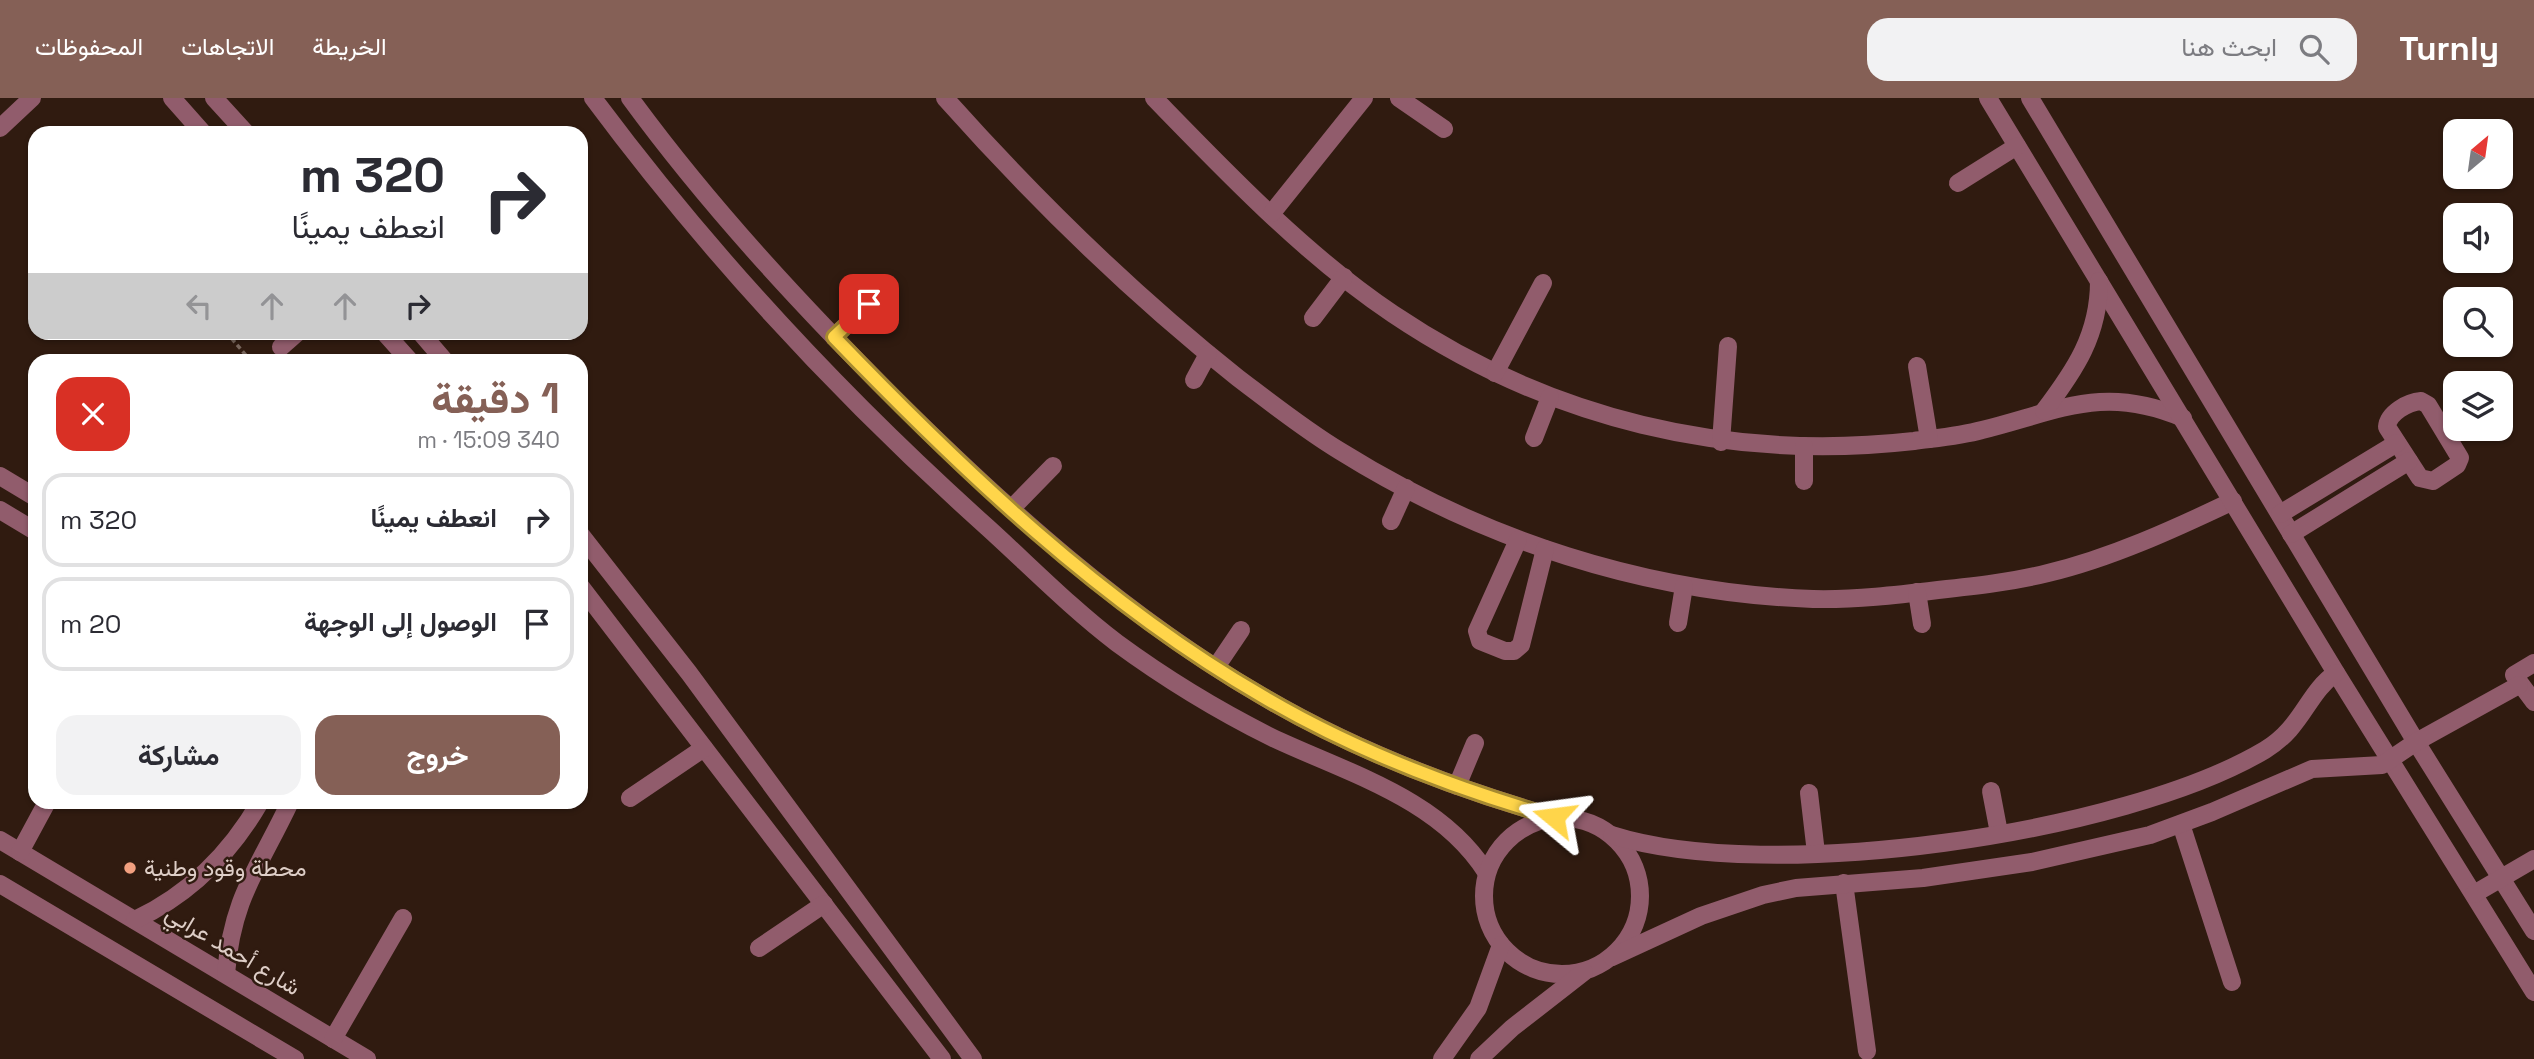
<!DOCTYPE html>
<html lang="ar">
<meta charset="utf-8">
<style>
body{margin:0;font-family:"Space Grotesk",Vazirmatn,sans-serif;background:#f2f2f3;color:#2b2b33;direction:rtl;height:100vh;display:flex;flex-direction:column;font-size:26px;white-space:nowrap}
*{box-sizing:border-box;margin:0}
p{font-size:23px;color:#7c7c81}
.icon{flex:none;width:38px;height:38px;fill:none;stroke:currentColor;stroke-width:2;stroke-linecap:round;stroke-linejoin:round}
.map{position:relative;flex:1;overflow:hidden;direction:ltr}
.drawer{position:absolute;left:28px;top:256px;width:560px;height:455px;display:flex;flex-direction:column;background:#fff;border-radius:21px;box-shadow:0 2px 5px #0004;direction:rtl}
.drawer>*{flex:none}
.guide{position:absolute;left:28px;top:28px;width:560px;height:214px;border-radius:21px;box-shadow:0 2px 5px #0004;direction:rtl;background:#fff;color:#2b2b33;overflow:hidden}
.needle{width:46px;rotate:29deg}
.buttons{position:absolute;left:2443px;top:21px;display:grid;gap:14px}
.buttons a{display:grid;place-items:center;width:70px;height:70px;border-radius:14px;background:#fff;box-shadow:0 2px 5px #0004;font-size:35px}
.pin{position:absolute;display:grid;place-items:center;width:60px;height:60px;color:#fff;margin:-30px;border-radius:14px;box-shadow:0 4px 10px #0006}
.me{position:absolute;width:77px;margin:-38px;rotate:286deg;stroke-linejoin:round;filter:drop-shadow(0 0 5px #0008)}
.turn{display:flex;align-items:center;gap:24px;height:147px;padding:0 28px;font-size:32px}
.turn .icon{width:91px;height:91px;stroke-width:2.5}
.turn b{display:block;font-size:49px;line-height:60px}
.lanes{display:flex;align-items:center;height:66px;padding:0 28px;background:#0003;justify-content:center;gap:35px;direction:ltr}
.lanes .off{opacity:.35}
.round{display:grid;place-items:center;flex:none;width:74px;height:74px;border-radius:21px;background:#f2f2f3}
.headline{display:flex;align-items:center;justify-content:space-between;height:119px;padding:0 28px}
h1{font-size:42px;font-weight:700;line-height:52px;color:#856056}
.action{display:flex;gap:14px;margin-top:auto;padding:14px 28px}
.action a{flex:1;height:80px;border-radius:21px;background:#856056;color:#fff;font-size:28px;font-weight:700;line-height:80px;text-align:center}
.action a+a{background:#f2f2f3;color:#2b2b33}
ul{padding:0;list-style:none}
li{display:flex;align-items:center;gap:21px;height:94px;margin:0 14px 10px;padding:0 14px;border:4px solid #e1e1e2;border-radius:21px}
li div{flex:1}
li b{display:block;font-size:26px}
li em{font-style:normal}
header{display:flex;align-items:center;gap:42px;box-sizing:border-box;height:98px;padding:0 35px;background:#856056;color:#fff}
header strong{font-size:33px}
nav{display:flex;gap:38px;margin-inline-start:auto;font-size:24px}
.search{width:490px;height:63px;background:#f2f2f3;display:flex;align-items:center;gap:18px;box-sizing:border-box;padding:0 24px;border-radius:21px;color:#7c7c81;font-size:26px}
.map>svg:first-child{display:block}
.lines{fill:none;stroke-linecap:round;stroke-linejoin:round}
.path{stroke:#79675d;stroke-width:3.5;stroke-dasharray:5 3.5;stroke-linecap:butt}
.minor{stroke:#915c6c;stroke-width:18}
.route-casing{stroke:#a68a30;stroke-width:18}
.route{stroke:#ffd54a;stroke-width:12}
.poi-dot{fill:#f2a080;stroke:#301b10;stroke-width:2.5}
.labels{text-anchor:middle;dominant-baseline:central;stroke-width:5;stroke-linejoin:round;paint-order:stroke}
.poi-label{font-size:23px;fill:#decec7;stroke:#301b10;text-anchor:start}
.street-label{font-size:23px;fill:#decec7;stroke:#301b10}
</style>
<header>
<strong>Turnly</strong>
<div class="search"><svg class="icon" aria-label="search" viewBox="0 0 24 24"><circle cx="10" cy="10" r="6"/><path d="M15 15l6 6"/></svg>ابحث هنا</div>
<nav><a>الخريطة</a><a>الاتجاهات</a><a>المحفوظات</a></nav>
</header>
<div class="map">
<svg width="2534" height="961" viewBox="0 0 2534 961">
<rect width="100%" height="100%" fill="#301b10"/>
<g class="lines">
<path class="path" d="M 226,234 L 250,262"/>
<g class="minor">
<path d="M 172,0 L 203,35"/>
<path d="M 214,0 L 246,35"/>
<path d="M 593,0 C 709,156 842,299 987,429 C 1030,468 1071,510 1117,545 C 1166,581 1217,612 1271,639 C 1347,675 1439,700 1486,774"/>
<path d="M 630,0 C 709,108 801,207 895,301 C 1006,411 1126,519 1262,598 C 1354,652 1453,690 1554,719"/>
<path d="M 945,0 C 1035,101 1132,196 1238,280 C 1271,305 1305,332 1340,353 C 1483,442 1645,495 1813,501 C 1855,502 1897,497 1938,492 C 1975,488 2012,484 2048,475 C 2111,460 2174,431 2233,403"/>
<path d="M 1154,0 C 1228,76 1305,157 1393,216 C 1549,321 1727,364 1914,343 C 1936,340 1960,338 1982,332 C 2059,313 2103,286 2183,320"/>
<path d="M 1399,0 L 1444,31"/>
<path d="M 1988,0 L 2336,575 L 2534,894"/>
<path d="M 2030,0 L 2416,644 L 2534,833"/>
<path d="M 0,30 L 32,0"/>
<path d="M 1958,85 L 2017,48"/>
<path d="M 1272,115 L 1364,0"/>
<path d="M 1313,220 L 1344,179"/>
<path d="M 384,234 L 409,262"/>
<path d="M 420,234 L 444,262"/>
<path d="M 834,239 L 868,206"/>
<path d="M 281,249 L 298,234"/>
<path d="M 1917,268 L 1929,341"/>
<path d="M 1495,275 L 1543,185"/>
<path d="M 1194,282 L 1208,256"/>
<path d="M 2421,303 L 2428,307 L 2460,360 L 2457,367 L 2433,383 L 2420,380 L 2387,329 C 2388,315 2408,304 2421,303 Z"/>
<path d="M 2044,313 C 2075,272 2099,237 2099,183"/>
<path d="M 1534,340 L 1550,299"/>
<path d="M 1721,344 L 1728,248"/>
<path d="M 0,378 L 35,399"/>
<path d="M 1804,383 L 1804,348"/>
<path d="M 1012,410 L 1053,368"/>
<path d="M 0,412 L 35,433"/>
<path d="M 2280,416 L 2397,345"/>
<path d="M 1391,423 L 1406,390"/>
<path d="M 2291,436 L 2409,363"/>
<path d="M 581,437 L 689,575 L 973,961"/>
<path d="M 1518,442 L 1477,533 L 1480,543 L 1505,553 L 1514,553 L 1521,547 L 1545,451"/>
<path d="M 581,489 L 942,961"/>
<path d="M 1917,494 L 1922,526"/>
<path d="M 1678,525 L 1684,488"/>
<path d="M 2534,565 L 2514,577 L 2534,604"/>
<path d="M 1216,569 L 1241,532"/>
<path d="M 1457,688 L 1475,645"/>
<path d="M 1991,693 L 1999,735"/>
<path d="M 1809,695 L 1816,755"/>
<path d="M 630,700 L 704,650"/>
<circle cx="1562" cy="798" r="78"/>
<path d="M 2181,726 L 2232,884"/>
<path d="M 1612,737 C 1769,787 2124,736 2265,652 C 2303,629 2307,595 2336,575"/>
<path d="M 0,742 L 367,961"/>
<path d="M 20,754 L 47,704"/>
<path d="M 1844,785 L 1867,953"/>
<path d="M 0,786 L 295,961"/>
<path d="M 2474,796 L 2534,761"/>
<path d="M 135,822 C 190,796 230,756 260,704"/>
<path d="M 759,850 L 824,806"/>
<path d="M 1612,859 L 1701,818 L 1763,797 L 1796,790 L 1923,780 L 2032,764 L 2150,737 L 2212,714 L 2312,671 L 2382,667 L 2416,644 L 2519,587"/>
<path d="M 226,876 C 232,799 259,770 290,704"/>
<path d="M 333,941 L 403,820"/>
<path d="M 1442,961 L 1478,910 L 1501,847"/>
<path d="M 1479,961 L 1512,930 L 1584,874"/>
</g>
</g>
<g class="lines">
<g class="route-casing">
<path id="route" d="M 869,206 L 834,239 C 962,372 1101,505 1262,598 C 1353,652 1453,690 1554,719"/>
</g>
<use href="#route" class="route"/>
</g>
<circle class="poi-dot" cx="130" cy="770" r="7"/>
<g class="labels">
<g class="poi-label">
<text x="144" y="770">محطة وقود وطنية</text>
</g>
<g class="street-label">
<text transform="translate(233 852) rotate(31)">شارع أحمد عرابي</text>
</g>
</g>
</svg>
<div class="buttons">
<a><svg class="needle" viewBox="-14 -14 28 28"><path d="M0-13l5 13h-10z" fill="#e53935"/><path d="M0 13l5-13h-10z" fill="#7c7c81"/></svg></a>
<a><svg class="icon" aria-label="sound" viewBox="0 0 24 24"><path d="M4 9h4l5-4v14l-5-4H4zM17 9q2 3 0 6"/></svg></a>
<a><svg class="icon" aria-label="search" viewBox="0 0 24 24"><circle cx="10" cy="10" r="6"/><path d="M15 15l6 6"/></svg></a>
<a><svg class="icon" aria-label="layers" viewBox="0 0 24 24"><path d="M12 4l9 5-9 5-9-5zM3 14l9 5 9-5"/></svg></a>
</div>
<div class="pin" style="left:869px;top:206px;background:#d93025"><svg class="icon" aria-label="arrive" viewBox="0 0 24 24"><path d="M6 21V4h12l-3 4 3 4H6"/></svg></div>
<svg class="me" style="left:1554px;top:719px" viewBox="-20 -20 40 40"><path d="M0-17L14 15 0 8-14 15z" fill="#ffd54a" stroke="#fff" stroke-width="4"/></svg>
<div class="guide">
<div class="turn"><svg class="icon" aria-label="right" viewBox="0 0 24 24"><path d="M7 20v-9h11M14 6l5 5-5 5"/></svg><div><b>320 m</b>انعطف يمينًا</div></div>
<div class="lanes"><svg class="icon off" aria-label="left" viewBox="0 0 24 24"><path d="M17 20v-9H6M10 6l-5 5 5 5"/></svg><svg class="icon off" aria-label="ahead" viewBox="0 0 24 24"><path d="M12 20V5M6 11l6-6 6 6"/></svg><svg class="icon off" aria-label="ahead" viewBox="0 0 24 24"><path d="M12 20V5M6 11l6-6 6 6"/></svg><svg class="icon" aria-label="right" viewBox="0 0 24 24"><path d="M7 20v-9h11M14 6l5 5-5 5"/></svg></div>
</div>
<section class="drawer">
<div class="headline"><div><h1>1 دقيقة</h1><p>340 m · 15:09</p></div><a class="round" style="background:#d93025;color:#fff"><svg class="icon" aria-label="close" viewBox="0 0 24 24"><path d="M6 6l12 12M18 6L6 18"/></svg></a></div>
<ul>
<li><svg class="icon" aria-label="right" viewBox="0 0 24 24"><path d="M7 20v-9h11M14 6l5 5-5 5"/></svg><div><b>انعطف يمينًا</b></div><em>320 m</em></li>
<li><svg class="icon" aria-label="arrive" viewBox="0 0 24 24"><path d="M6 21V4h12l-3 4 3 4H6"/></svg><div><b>الوصول إلى الوجهة</b></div><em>20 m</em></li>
</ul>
<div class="action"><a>خروج</a><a>مشاركة</a></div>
</section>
</div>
